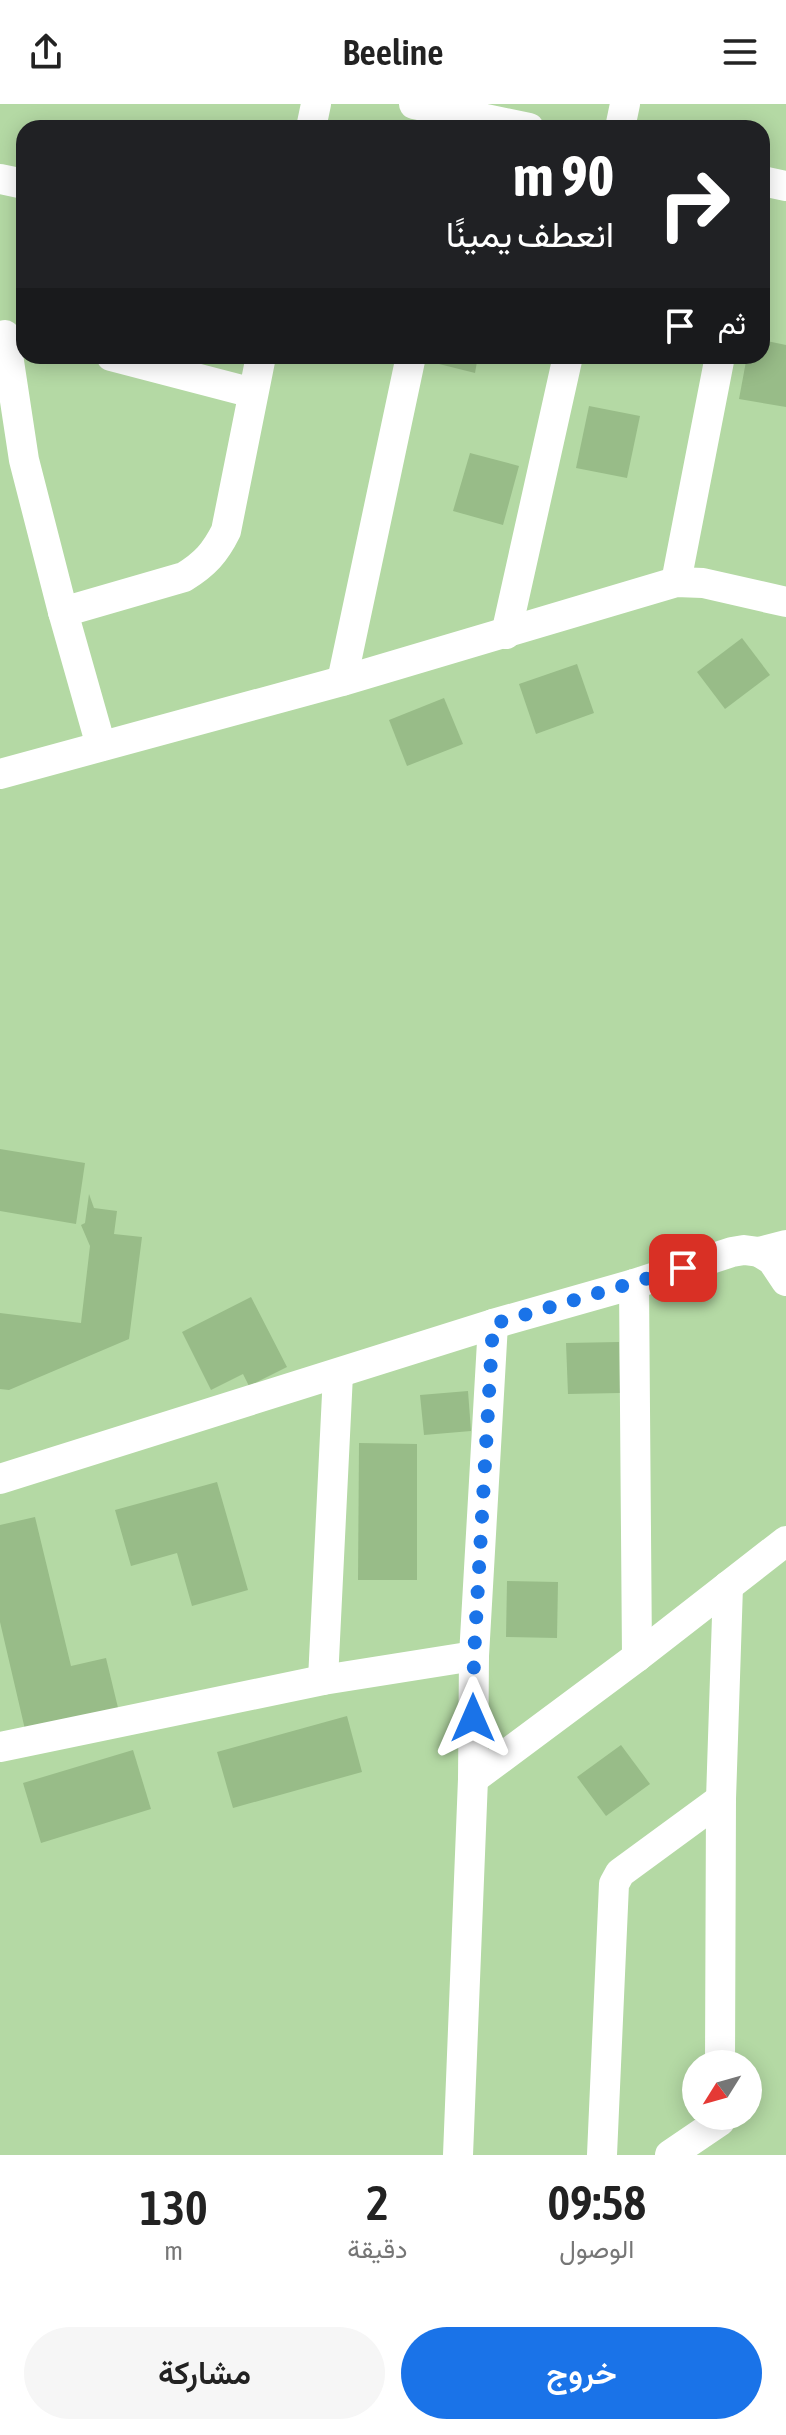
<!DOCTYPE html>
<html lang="ar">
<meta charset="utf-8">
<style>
body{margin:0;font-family:"Asap Condensed",Vazirmatn,sans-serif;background:#f6f6f6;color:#222;direction:rtl;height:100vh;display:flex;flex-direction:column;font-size:30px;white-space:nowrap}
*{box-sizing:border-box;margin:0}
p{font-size:26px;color:#767676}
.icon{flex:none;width:44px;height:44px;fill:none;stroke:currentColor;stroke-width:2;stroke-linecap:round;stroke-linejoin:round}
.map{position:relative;height:2051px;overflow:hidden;direction:ltr}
.details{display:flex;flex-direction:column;background:#fff;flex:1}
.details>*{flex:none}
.hud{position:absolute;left:16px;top:16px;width:754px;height:244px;border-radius:24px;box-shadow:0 4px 20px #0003;direction:rtl;background:#202124;color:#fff;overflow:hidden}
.needle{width:52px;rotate:233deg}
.buttons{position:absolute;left:682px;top:1946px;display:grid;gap:16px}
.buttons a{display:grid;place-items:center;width:80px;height:80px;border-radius:50%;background:#fff;box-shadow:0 4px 20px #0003;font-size:40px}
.pin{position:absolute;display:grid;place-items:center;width:68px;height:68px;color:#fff;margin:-34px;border-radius:16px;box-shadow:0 4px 12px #0006}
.me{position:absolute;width:88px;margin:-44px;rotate:0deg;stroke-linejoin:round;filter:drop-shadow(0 0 6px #0008)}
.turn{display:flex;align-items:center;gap:28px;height:168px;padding:0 24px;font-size:36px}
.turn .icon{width:104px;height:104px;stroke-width:2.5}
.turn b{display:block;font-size:56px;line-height:68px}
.then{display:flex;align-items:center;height:76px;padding:0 24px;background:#0003;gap:16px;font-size:30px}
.eta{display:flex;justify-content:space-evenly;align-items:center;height:136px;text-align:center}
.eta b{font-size:48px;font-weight:600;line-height:56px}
.primary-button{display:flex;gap:16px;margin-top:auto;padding:16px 24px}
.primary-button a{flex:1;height:92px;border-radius:48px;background:#1a73e8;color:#fff;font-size:32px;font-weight:600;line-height:92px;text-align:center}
.primary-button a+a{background:#f6f6f6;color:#222}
header{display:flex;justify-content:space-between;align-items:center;height:104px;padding:0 24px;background:#fff;font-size:36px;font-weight:600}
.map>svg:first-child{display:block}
.building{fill:#98bc88}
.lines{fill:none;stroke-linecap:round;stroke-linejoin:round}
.street{stroke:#fff;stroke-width:30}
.route{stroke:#1a73e8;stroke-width:14;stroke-dasharray:0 25.2}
</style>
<header><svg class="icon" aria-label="menu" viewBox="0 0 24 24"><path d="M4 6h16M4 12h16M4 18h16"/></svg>Beeline<svg class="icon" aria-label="share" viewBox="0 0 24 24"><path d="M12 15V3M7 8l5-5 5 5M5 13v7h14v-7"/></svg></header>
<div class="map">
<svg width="786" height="2051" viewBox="0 0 786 2051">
<rect width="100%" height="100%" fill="#b4d9a4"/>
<g class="building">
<path d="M 762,236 L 786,241 L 786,303 L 739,295 L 747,252 L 762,252 Z"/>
<path d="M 441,252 L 478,252 L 475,269 L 439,260 Z"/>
<path d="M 589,302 L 640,312 L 627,374 L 576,364 Z"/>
<path d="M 470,349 L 519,362 L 503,421 L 453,407 Z"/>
<path d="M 742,534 L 770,571 L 725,605 L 697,568 Z"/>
<path d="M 577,560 L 594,609 L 536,630 L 519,580 Z"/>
<path d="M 444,594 L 463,640 L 407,662 L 389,616 Z"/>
<path d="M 0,1045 L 85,1059 L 76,1120 L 0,1107 Z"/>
<path d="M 89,1090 L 94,1104 L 117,1107 L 114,1130 L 142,1133 L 129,1235 L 9,1286 L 0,1285 L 0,1209 L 81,1219 L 90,1142 L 81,1121 L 85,1119 Z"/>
<path d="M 251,1193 L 287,1263 L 249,1282 L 243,1270 L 211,1286 L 182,1228 Z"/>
<path d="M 619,1238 L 620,1289 L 568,1290 L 566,1239 Z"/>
<path d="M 468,1287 L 471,1327 L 424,1331 L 420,1291 Z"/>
<path d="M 359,1339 L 417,1340 L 417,1476 L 358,1476 Z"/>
<path d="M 217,1378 L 248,1486 L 192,1502 L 177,1449 L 131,1462 L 115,1406 Z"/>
<path d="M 35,1413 L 71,1562 L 106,1554 L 120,1612 L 27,1634 L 0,1518 L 0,1421 Z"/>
<path d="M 507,1477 L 558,1478 L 557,1534 L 506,1533 Z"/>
<path d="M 347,1612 L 362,1668 L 233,1704 L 217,1648 Z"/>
<path d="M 621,1641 L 650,1680 L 606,1712 L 577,1673 Z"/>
<path d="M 133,1646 L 151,1705 L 41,1739 L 23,1679 Z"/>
</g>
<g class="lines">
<g class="street">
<path d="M 414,0 L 529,24"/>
<path d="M 311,24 L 316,0"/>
<path d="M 620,24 L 625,0"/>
<path d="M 0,75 L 24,80"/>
<path d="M 762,77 L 786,82"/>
<path d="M 5,231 L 24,356 L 63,508 L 184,473 C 205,460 215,449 226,427 L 261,252"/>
<path d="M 111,252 L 253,289"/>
<path d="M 676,478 L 720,252"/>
<path d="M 63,508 L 101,642"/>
<path d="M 506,530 L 568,252"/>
<path d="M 342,577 L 411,252"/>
<path d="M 0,670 L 342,577 L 676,478 L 703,479 L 786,498"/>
<path d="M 759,1148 L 772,1156 L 786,1177"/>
<path d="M 634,1180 L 637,1553"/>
<path d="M 0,1375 L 493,1220 L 634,1180 L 732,1148 L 744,1146 L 759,1148 L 786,1141"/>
<path d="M 323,1576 L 338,1270"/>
<path d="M 0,1643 L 323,1576 L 474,1552"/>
<path d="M 473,1675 L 637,1553 L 786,1437"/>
<path d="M 720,1960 L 721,1695 L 728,1482"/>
<path d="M 458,2051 L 473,1675 L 474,1552 L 493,1220"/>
<path d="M 602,2051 L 614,1780 L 620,1769 L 721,1695"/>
<path d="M 670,2051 L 720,2017 L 720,2012"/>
</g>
</g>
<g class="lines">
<path class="route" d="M 473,1614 L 474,1552 L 493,1220 L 683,1164"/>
</g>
</svg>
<div class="buttons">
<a><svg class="needle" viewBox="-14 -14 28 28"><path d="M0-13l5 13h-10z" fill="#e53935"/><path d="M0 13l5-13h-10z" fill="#767676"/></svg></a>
</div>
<div class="pin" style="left:683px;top:1164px;background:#d93025"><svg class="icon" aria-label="arrive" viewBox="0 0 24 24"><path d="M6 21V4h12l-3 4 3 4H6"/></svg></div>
<svg class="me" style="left:473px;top:1614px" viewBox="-20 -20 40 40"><path d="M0-17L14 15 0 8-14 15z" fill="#1a73e8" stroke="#fff" stroke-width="4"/></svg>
<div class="hud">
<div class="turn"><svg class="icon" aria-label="right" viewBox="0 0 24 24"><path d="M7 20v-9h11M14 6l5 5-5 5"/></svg><div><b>90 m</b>انعطف يمينًا</div></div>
<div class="then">ثم<svg class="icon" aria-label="arrive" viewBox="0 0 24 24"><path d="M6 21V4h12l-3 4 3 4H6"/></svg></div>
</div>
</div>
<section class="details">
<div class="eta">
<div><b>09:58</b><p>الوصول</p></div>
<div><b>2</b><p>دقيقة</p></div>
<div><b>130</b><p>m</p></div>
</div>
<div class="primary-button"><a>خروج</a><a>مشاركة</a></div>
</section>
